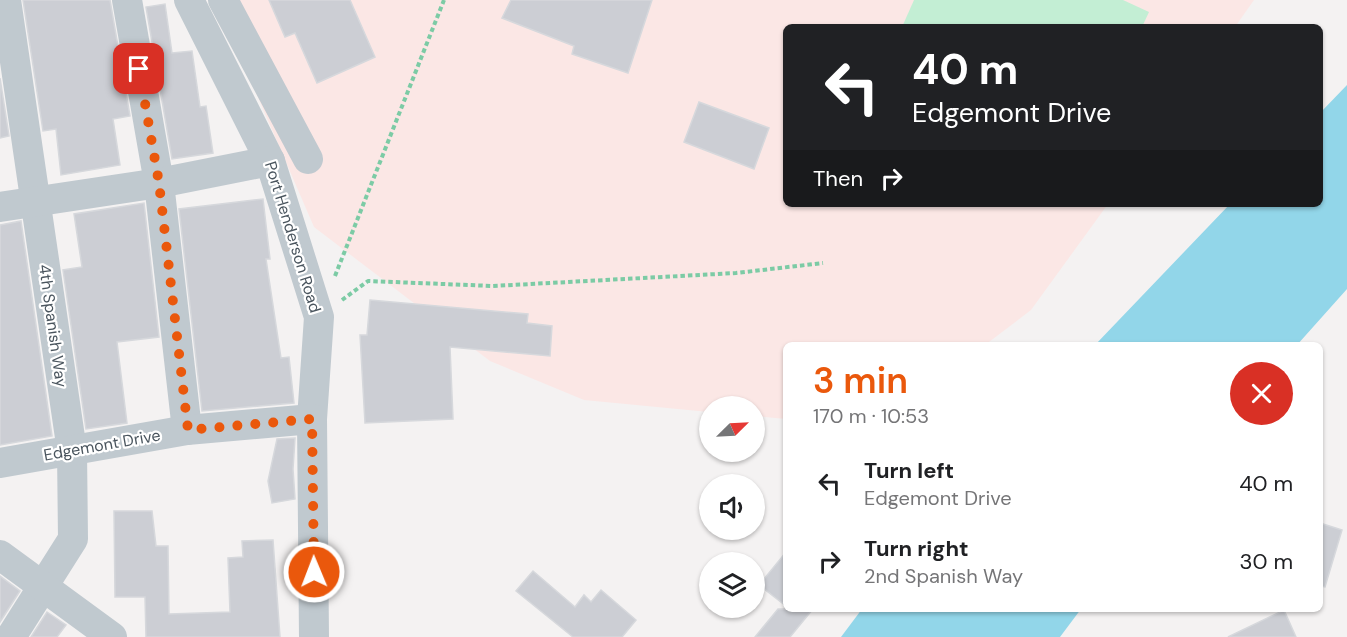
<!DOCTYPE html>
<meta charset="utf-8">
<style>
body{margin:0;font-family:"DM Sans",sans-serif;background:#f6f6f6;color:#202124;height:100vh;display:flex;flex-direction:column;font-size:22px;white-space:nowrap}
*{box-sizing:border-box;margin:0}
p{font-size:20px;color:#757577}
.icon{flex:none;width:33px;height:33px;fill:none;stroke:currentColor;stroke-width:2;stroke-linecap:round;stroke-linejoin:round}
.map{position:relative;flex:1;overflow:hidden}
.panel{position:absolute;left:783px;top:342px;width:540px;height:270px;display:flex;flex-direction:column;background:#fff;border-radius:9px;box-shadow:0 2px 4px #0004}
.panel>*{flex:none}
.top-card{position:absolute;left:783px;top:24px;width:540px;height:183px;border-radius:9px;box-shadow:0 2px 4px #0004;background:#202124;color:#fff;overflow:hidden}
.needle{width:39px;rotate:66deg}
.controls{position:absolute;left:699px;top:396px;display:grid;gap:12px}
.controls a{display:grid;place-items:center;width:66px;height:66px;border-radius:50%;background:#fff;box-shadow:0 2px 4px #0004;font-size:30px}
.pin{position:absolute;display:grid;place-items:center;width:51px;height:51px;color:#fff;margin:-26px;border-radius:12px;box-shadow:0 3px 9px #0006}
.me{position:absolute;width:66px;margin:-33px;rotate:359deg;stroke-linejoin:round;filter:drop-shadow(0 0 4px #0008)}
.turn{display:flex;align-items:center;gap:21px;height:126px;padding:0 30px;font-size:27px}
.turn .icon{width:78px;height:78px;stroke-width:2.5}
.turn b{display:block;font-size:42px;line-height:51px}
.then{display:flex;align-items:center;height:57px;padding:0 30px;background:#0003;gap:12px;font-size:22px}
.round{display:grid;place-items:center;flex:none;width:63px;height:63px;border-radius:32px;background:#f6f6f6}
.headline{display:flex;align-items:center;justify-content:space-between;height:102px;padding:0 30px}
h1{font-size:36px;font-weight:600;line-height:45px;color:#ea580c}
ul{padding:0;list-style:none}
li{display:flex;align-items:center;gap:18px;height:78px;padding:0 30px}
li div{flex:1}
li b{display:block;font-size:22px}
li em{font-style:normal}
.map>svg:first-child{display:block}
.medical{fill:#fbe7e5}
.green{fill:#c3eed4}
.water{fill:#92d6e9}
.building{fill:#ccced4;stroke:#d6d8dc;stroke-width:1.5}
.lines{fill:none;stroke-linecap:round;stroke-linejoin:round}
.path{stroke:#7ccba5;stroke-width:4;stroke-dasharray:4.5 3;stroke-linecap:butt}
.minor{stroke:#c0c9cf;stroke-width:30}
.route{stroke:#ea580c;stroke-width:10;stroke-dasharray:0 18}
.labels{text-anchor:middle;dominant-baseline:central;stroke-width:4.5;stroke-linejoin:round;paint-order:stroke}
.street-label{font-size:16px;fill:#4a555e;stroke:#fff}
</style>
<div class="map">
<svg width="1347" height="637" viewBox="0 0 1347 637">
<rect width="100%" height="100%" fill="#f4f2f2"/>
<path class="medical" d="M 216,0 L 1254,0 L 1235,27 L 786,27 L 786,204 L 1108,204 L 1031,310 L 985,345 L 786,345 L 786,419 L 755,416 L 754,406 L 710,406 L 709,412 L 584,400 L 490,361 L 314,227 Z"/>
<path class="green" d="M 914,0 L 1123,0 L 1149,12 L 1142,27 L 902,27 Z"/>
<g class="water">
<path d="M 1347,85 L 1347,289 L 1297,345 L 1095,345 L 1230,204 L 1320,204 L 1320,113 Z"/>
<path d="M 862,609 L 1081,609 L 1060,637 L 841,637 Z"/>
</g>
<g class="building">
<path d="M 23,0 L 110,0 L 130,116 L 113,119 L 120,165 L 61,175 L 56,129 L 43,131 Z"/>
<path d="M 269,0 L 350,0 L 375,57 L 317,83 L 295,33 L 285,37 Z"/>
<path d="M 511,0 L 652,0 L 628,73 L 572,54 L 574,46 L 502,18 Z"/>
<path d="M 165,4 L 172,53 L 192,51 L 200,107 L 206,106 L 213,153 L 172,159 L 146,7 Z"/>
<path d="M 0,78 L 9,136 L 0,138 Z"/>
<path d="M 699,102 L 769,128 L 754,169 L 684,142 Z"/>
<path d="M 263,199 L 270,259 L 266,259 L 281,358 L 289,357 L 294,403 L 202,411 L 179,209 Z"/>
<path d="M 144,203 L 159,337 L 117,342 L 127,423 L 86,429 L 63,270 L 82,267 L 74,214 Z"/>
<path d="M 21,221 L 52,436 L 0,445 L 0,225 Z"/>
<path d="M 370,300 L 528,314 L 527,323 L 552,326 L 550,356 L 450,347 L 453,419 L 365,423 L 360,335 L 367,335 Z"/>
<path d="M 295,438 L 293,469 L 295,499 L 272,503 L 268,481 L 277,439 Z"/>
<path d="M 114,511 L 152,511 L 156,546 L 168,546 L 169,614 L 230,612 L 228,558 L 243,557 L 242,541 L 273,540 L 280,637 L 146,637 L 145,597 L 115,597 Z"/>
<path d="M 1320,523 L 1342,530 L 1325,587 L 1320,586 Z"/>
<path d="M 786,552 L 786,606 L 759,585 Z"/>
<path d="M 533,571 L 575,607 L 584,595 L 591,602 L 601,590 L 636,620 L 622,637 L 573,637 L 516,591 Z"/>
<path d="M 0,576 L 20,591 L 0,622 Z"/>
<path d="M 778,609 L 813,609 L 790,637 L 755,637 Z"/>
<path d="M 1284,610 L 1296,637 L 1228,637 Z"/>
<path d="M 47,612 L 66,625 L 57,637 L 31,637 Z"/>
</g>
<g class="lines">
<g class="path">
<path d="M 335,276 L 444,0"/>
<path d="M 342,300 L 368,281 L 493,286 L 736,273 L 823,263"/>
</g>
<g class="minor">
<path d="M 6,0 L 72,451 L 73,539 L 11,637"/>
<path d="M 127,0 L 159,183 L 187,430"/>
<path d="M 189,0 L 270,161 L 319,317 L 312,419 L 314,637"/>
<path d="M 223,0 L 308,159"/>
<path d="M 0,207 L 159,183 L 270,161"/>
<path d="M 0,463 L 187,430 L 312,419"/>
<path d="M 0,555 L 112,637"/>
</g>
</g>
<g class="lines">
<path class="route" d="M 139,69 L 159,183 L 188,430 L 312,419 L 314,572"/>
</g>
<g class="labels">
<g class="street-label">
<text transform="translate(293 237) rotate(73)">Port Henderson Road</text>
<text transform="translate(53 326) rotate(82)">4th Spanish Way</text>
<text transform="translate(102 445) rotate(-10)">Edgemont Drive</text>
</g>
</g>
</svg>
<div class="controls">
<a><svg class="needle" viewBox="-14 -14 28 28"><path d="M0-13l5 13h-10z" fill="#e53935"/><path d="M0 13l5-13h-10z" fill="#757577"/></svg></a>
<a><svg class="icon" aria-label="sound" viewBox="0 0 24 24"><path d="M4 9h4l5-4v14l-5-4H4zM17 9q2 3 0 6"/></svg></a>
<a><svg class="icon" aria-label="layers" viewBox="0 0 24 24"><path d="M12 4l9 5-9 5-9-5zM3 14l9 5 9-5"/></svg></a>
</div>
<div class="pin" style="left:139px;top:69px;background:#d93025"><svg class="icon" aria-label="arrive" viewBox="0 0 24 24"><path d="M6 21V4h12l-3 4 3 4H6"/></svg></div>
<svg class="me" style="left:314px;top:572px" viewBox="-20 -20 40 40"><circle r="17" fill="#ea580c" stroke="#fff" stroke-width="3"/><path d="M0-11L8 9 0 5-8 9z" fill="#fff"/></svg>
<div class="top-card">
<div class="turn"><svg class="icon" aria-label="left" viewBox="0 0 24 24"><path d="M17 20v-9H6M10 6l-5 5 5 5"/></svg><div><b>40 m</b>Edgemont Drive</div></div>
<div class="then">Then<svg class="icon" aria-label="right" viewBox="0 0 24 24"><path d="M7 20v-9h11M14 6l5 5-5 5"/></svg></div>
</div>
<section class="panel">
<div class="headline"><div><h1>3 min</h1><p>170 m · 10:53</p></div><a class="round" style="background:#d93025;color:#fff"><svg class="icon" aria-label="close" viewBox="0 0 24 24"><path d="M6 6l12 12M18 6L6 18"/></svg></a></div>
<ul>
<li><svg class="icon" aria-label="left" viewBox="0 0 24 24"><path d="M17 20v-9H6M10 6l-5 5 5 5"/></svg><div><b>Turn left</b><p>Edgemont Drive</p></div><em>40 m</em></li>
<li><svg class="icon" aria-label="right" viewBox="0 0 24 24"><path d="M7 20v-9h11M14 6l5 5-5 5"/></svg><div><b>Turn right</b><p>2nd Spanish Way</p></div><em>30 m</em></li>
</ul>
</section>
</div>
